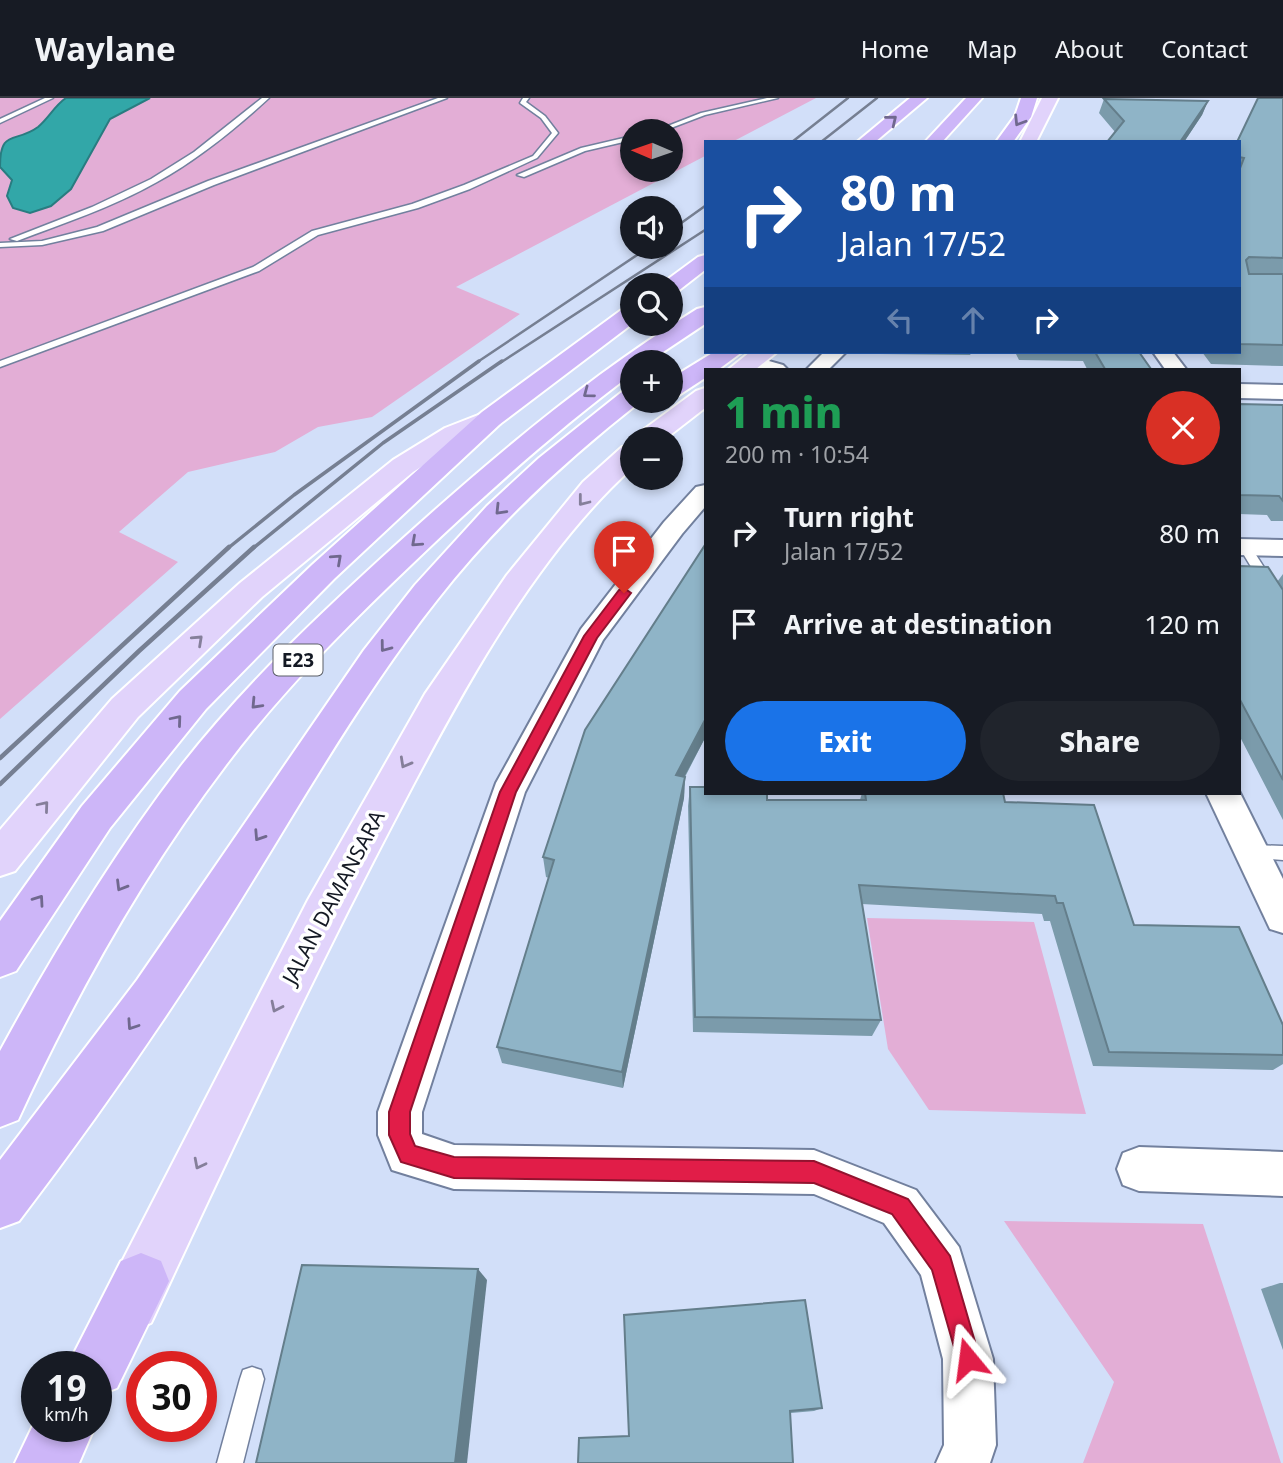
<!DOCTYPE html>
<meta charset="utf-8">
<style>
body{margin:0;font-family:"Noto Sans",sans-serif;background:#20242c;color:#f1f3f6;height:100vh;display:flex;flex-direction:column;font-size:26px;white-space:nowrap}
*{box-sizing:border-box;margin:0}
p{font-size:23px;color:#9ea1a6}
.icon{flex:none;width:38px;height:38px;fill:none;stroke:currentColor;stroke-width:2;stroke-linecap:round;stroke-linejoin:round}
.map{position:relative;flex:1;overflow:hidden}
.details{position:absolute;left:704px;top:270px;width:537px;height:427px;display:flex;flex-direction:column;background:#171b24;border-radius:0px;box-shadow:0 4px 10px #0003}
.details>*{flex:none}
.banner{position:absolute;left:704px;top:42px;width:537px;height:214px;border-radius:0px;box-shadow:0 4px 10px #0003;background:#1a4fa0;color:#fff;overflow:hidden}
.needle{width:46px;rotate:272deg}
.tools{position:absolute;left:620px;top:21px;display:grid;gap:14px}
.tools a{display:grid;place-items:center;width:63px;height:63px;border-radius:50%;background:#171b24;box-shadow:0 4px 10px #0003;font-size:35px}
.speed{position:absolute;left:21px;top:1253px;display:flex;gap:14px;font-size:35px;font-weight:700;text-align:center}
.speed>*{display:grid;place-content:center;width:91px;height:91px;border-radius:50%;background:#171b24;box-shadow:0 4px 10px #0003;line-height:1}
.speed small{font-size:18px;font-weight:400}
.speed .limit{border:10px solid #d22;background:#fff;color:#111}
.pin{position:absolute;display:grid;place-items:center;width:60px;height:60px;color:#fff;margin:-72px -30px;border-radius:50% 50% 50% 0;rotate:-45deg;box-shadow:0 0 7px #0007}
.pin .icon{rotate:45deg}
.me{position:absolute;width:77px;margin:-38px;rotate:344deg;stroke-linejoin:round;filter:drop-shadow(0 0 5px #0008)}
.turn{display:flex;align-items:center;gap:24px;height:147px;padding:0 21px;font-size:32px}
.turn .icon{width:91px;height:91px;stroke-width:2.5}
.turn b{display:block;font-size:49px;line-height:60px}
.lanes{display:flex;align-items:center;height:66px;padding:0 21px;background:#0003;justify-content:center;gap:35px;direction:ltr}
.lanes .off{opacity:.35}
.round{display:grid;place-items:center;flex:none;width:74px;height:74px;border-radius:37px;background:#20242c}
.headline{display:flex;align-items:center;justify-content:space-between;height:119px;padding:0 21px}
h1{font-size:42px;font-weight:800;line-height:52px;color:#1e9e55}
.button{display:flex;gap:14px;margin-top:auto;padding:14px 21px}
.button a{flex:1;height:80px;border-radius:42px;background:#1a73e8;color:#fff;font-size:28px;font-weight:800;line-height:80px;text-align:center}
.button a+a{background:#20242c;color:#f1f3f6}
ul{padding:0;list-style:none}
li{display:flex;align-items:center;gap:21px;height:91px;padding:0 21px}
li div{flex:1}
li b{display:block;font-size:26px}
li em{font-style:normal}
header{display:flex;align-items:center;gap:42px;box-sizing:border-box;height:98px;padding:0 35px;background:#171b24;border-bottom:2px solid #363941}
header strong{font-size:33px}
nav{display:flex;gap:38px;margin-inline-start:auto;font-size:24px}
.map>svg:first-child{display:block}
.green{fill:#e3aed6;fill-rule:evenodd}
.water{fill:#32a7a8;stroke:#297c80;stroke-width:2}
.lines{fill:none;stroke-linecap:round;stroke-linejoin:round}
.service-casing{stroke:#72809e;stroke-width:3}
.minor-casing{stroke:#72809e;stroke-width:4}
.primary-casing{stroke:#fff;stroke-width:4}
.motorway-casing{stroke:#fff;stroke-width:4}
.service{fill:#fff;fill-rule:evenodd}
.minor{fill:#fff;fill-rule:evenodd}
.primary{fill:#e1d3fb;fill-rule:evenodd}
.motorway{fill:#cdb6f8;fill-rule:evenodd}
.rail-far2{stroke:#767f92;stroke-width:2.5}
.rail-far1{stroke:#767f92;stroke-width:3.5}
.rail{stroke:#767f92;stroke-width:4.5}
.wall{fill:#7b9bab}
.shaded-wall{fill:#647e8b}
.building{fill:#8fb4c7;stroke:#647e8b;stroke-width:2}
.oneway{stroke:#70688e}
.oneway2{stroke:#857f9a}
.route{fill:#e11d48;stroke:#92132f;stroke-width:2}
.labels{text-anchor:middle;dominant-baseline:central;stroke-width:7;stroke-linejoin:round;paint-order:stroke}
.shield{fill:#fff;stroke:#5a5e66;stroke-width:2}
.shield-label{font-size:19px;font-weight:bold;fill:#141924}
.street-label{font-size:21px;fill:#141924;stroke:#fff}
</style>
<header>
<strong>Waylane</strong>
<nav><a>Home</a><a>Map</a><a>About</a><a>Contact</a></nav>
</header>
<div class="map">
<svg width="1283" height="1365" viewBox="0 0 1283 1365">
<rect width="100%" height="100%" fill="#d2dff9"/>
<g class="green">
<path d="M 0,0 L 816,0 L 732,44 L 705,44 L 705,58 L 456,189 L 520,216 L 372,319 L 318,329 L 275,354 L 188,374 L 119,434 L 178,464 L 0,621 ZM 632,33 L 670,33 L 670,72 L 632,72 Z"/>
<path d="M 867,820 L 1034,824 L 1086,1016 L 929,1012 L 888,951 Z"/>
<path d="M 1004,1123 L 1203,1126 L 1281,1365 L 1083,1365 L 1114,1284 Z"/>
</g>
<path class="water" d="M 66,0 L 150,0 L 110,21 L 71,91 L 51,108 L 30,115 L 13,110 L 7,98 L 12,82 L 0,69 C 0,30 15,46 38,29 C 49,20 55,7 66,0 Z"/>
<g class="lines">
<g class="service-casing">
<g id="service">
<path d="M 45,0 L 53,0 L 0,25 L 0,21 Z"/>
<path d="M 262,0 L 269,0 C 235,31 197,62 157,84 C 113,109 64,125 17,143 L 10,141 L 92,109 L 151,81 L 194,54 Z"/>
<path d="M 438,0 L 447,0 L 214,87 L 103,133 L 42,147 L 0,149 L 0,145 L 42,143 L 97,129 L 208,83 Z"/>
<path d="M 523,0 L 529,0 L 526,4 L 545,18 L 558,35 L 537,60 L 470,91 L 418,110 L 318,137 L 259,173 L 0,269 L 0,263 L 253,169 L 312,133 L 412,106 L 464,87 L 533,58 L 552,35 L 541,20 L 520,5 Z"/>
<path d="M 767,0 L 778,0 L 705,17 L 663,33 L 655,33 L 701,15 Z"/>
<path d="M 632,38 L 632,42 L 585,53 L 524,79 L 517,77 L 581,50 Z"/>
<path d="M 1245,445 L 1249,446 L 1283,499 L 1283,514 L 1278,513 L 1239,449 Z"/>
<path d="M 1252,747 L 1283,748 L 1283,762 L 1246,759 L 1244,754 L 1246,749 Z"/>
<path d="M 252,1269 L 261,1272 L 264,1281 L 243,1365 L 217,1365 L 240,1281 L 243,1272 Z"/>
</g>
</g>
<g class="minor-casing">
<g id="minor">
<path d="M 824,254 L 846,254 L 829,271 L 807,271 Z"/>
<path d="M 1153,254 L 1173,254 L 1186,271 L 1165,271 Z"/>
<path d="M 751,258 L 783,267 L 787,271 C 773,272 750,276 741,264 L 744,260 Z"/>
<path d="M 1239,286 L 1283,287 L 1283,301 L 1239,300 Z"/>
<path d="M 705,387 L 705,409 L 682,436 L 603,542 L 525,694 L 422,1014 L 422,1036 L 454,1047 L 814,1052 L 916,1092 L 959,1149 L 993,1261 L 996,1347 L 990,1365 L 936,1365 L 944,1347 L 943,1261 L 921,1177 L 884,1125 L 814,1096 L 454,1091 L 392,1072 L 378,1037 L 378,1014 L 496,685 L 581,531 L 664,424 L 696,389 Z"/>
<path d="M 1239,441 L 1283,442 L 1283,458 L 1239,457 Z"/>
<path d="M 1239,693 L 1283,781 L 1283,835 L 1270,831 L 1206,695 Z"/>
<path d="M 1139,1049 L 1283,1054 L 1283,1098 L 1139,1093 L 1123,1087 L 1117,1071 L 1123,1055 Z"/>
</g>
</g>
<g class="primary-casing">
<g id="primary">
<path d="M 1042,0 L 1058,0 L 1036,44 L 1020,44 Z"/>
<path d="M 750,254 L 777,254 L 756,271 L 729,271 Z"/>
<path d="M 705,290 L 705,310 L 665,341 L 635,341 L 639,335 L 696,293 Z"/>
<path d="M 491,312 L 500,314 L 504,320 L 500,326 L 463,342 L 413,374 L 262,499 L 138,619 L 15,773 L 0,778 L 0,732 L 112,601 L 240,485 L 393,362 L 445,330 Z"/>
<path d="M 632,347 L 632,370 C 535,458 461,595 401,710 C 312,879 232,1052 151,1225 L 131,1233 L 111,1225 L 103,1205 L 111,1185 L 308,802 L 425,596 L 507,477 L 583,384 L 622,349 Z"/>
</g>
</g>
<g class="motorway-casing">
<g id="motorway">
<path d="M 910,0 L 927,0 L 875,44 L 857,44 Z"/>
<path d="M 966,0 L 982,0 L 942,44 L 925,44 Z"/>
<path d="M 1021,0 L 1037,0 L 1031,19 L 1013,44 L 996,44 L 1015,18 Z"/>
<path d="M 705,157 L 705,172 L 678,193 L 670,194 L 670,187 L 660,187 L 698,159 Z"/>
<path d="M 632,208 L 632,226 L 500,326 L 334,481 L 206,611 L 110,730 L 16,873 L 0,879 L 0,823 L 82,708 L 180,593 L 312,467 L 482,314 L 624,210 Z"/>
<path d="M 705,209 L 705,226 L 648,264 L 632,264 L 632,276 C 554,334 482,399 412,466 C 346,529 281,594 226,667 C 143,776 75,898 18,1022 L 0,1029 L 0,953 L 5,944 C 57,849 115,754 181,668 C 245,586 321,515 398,445 C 492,360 589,278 697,211 Z"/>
<path d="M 714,254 L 742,254 L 719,271 L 705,271 L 705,280 L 679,297 L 670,299 L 670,281 Z"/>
<path d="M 632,290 L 632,303 L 641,303 C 566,362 496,426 437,502 C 358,602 295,716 227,824 C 162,927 93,1026 19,1123 L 0,1130 L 0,1062 L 137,882 L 364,552 L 415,487 L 487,408 L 539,360 L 623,293 Z"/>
<path d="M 141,1155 L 161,1163 L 169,1183 L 117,1290 L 96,1298 L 96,1269 L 67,1269 L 121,1163 Z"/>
<path d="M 37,1319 L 37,1328 L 95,1328 L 79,1365 L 15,1365 Z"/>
</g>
</g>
<use href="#service" class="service"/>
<use href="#minor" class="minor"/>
<use href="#primary" class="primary"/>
<use href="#motorway" class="motorway"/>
<g class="rail-far2">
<path d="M 792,44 L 848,0"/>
<path d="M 821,44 L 877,0"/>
<path d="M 670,133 L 705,108"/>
<path d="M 476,265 L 649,149"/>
<path d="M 500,265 L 705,132"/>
</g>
<g class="rail-far1">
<path d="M 227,451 L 294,397 L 479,263"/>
<path d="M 252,451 L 383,345 L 502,263"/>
</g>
<g class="rail">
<path d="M 0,660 L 229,449"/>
<path d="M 0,686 L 139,553 L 254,449"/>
</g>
</g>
<g class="wall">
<path d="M 1283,0 L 1283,268 L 1211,266 L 1202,254 L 1239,254 L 1239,44 Z"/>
<path d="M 1104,1 L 1208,3 L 1202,17 L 1184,44 L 1107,44 L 1115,34 L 1099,15 Z"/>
<path d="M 880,254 L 972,254 L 970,257 L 879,256 Z"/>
<path d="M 1015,254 L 1139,254 L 1151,271 L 1087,271 L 1083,263 L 1019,262 Z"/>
<path d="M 1239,306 L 1283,307 L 1283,423 L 1271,423 L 1267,417 L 1239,416 Z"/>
<path d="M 705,447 L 705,640 L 685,679 L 684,700 L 623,990 L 502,965 L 497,949 L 549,780 L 546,779 L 543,759 Z"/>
<path d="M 1239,468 L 1277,484 L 1283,476 L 1283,722 L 1239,637 Z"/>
<path d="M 690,689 L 767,702 L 860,702 L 862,695 L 990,695 L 1005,704 L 1134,827 L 1283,927 L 1283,966 L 1273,972 L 1093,968 L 1050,823 L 1044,823 L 1042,816 L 862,806 L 881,922 L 872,938 L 693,934 L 688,708 Z"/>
<path d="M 1280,1185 L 1283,1185 L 1283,1252 L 1261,1191 Z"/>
<path d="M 624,1217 L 822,1310 L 814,1313 L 791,1315 L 629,1338 Z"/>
</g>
<g class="shaded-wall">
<path d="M 1208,3 L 1202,17 L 1184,44 L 1180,44 Z"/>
<path d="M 705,622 L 705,640 L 674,698 L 676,677 Z"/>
<path d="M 685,679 L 684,700 L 623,990 L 622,974 Z"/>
<path d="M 478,1171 L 487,1182 L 467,1365 L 455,1365 Z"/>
</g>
<g class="building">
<path d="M 1258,0 L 1283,0 L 1283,160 L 1249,159 L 1246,162 L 1249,176 L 1283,176 L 1283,247 L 1239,246 L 1239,73 L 1244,60 L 1239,59 L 1239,44 L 1237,44 Z"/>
<path d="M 1104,1 L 1208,3 L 1180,44 L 1107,44 L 1124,23 Z"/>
<path d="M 1095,254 L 1139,254 L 1151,271 L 1105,271 Z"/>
<path d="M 1239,306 L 1283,307 L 1283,403 L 1279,398 L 1239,397 Z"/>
<path d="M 705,447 L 705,622 L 676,677 L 685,679 L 622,974 L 497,949 L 554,762 L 543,759 L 585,632 Z"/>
<path d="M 1239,468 L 1268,469 L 1283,492 L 1283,682 L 1239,600 Z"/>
<path d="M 690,689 L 705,689 L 705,695 L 767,695 L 767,702 L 866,702 L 865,695 L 1003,695 L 1005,704 L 1094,707 L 1134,827 L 1239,829 L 1283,927 L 1283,957 L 1109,954 L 1063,805 L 1057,805 L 1055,798 L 859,787 L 881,922 L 695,919 Z"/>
<path d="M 302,1167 L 478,1171 L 455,1365 L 256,1365 Z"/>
<path d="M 805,1202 L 822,1310 L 790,1313 L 793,1365 L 578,1365 L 579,1340 L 629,1338 L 624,1217 Z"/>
</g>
<defs><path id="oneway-chevron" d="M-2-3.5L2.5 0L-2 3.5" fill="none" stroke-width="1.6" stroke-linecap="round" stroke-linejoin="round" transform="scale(1.75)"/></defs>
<g class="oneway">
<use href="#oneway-chevron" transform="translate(892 22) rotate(-39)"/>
<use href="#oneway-chevron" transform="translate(1019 23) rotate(122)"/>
<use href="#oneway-chevron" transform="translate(588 295) rotate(143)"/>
<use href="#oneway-chevron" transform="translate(500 412) rotate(134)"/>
<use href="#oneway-chevron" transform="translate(416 444) rotate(138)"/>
<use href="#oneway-chevron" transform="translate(337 461) rotate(-42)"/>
<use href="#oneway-chevron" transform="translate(385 549) rotate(127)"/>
<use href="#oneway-chevron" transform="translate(256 606) rotate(133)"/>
<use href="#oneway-chevron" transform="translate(177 622) rotate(-50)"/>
<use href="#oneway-chevron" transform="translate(259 738) rotate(123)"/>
<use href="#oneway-chevron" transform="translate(121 788) rotate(121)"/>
<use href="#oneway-chevron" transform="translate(39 802) rotate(-55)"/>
<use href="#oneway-chevron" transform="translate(132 927) rotate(124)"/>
</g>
<g class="oneway2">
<use href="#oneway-chevron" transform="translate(583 403) rotate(128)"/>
<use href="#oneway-chevron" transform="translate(198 542) rotate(-43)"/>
<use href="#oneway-chevron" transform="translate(405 665) rotate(119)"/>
<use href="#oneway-chevron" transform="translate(44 708) rotate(-50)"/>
<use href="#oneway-chevron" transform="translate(276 909) rotate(116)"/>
<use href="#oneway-chevron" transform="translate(199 1066) rotate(117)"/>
</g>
<path class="route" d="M 624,490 L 631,495 L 597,540 L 516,694 L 410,1014 L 410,1036 L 415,1048 L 454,1059 L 814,1063 L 908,1101 L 950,1158 L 980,1261 L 977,1270 L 968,1273 L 960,1270 L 932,1172 L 892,1116 L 814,1085 L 454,1080 L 401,1064 L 389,1037 L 389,1014 L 500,694 L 584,538 L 619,492 Z"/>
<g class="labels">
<rect class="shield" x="273.5" y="546.5" width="49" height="31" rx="5"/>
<g class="shield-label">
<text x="298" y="562">E23</text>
</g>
<g class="street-label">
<text transform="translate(333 799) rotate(-62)">JALAN DAMANSARA</text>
</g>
</g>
</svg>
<div class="tools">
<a><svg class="needle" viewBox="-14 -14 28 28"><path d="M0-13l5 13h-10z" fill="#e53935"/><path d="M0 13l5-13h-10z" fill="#9ea1a6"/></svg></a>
<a><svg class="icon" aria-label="sound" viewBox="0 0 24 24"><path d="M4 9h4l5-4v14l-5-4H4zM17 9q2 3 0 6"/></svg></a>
<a><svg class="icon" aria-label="search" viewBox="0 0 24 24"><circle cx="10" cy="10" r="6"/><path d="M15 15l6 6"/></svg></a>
<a>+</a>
<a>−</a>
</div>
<div class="speed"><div>19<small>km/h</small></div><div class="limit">30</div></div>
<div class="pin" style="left:624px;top:495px;background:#d93025"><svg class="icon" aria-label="arrive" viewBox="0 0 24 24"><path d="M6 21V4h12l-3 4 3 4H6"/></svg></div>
<svg class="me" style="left:968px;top:1261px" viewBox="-20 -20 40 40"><path d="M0-17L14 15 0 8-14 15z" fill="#e11d48" stroke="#fff" stroke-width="4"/></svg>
<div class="banner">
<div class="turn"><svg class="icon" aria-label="right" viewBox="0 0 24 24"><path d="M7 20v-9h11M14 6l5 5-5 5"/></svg><div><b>80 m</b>Jalan 17/52</div></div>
<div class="lanes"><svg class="icon off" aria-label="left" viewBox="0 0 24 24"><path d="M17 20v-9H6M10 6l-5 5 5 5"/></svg><svg class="icon off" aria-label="ahead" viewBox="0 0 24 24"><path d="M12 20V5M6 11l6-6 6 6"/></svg><svg class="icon" aria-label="right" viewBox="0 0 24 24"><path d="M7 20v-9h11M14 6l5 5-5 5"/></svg></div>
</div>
<section class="details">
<div class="headline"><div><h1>1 min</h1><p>200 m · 10:54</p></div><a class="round" style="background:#d93025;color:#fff"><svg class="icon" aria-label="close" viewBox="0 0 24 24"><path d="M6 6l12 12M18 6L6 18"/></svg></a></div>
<ul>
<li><svg class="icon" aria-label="right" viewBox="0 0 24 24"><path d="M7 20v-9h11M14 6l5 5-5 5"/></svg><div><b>Turn right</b><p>Jalan 17/52</p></div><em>80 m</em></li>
<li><svg class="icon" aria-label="arrive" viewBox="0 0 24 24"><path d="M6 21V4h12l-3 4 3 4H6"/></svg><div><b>Arrive at destination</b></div><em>120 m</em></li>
</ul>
<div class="button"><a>Exit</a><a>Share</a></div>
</section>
</div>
